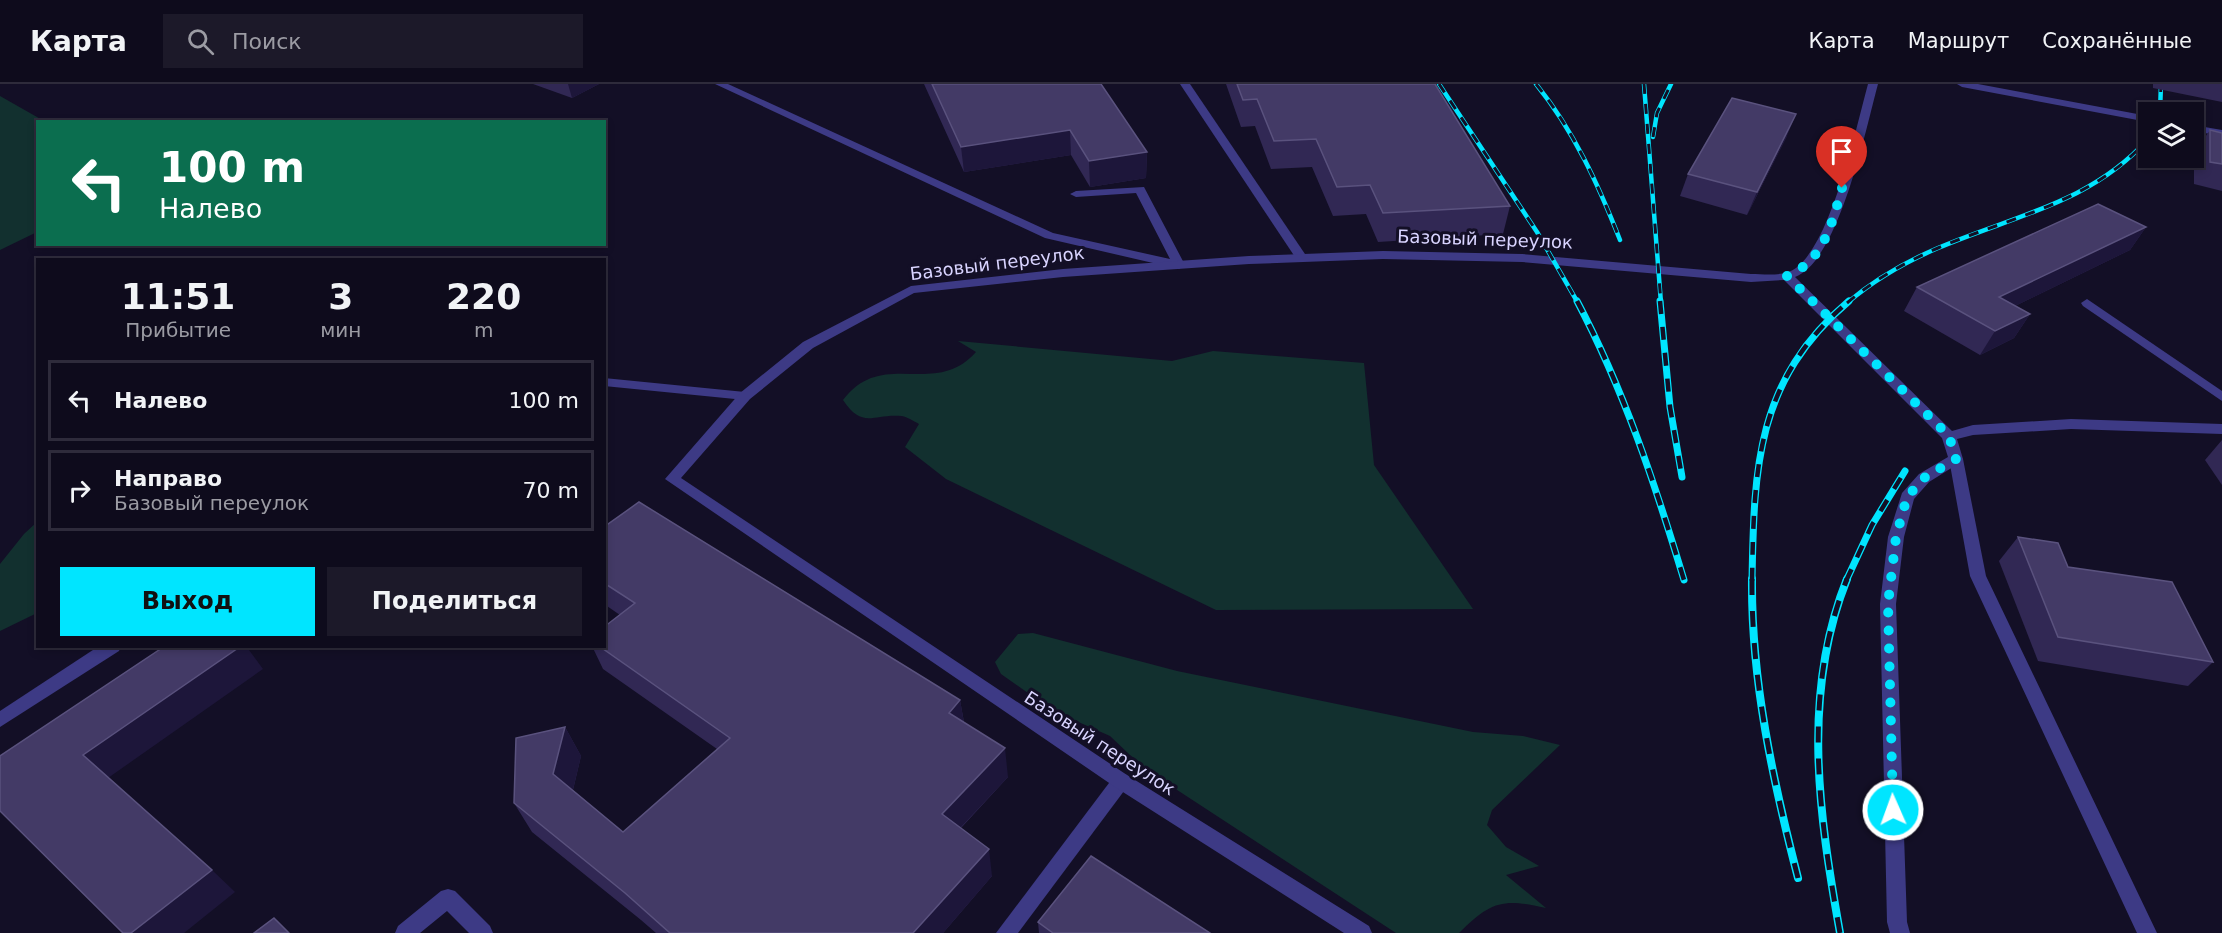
<!DOCTYPE html>
<html lang="ru">
<meta charset="utf-8">
<style>
body{margin:0;font-family:"DejaVu Sans",sans-serif;background:#1c1929;color:#f1f3f6;height:100vh;display:flex;flex-direction:column;font-size:22px;white-space:nowrap}
*{box-sizing:border-box;margin:0}
p{font-size:20px;color:#9b9ba3}
.icon{flex:none;width:33px;height:33px;fill:none;stroke:currentColor;stroke-width:2;stroke-linecap:round;stroke-linejoin:round}
.map{position:relative;flex:1;overflow:hidden}
.panel{position:absolute;left:36px;top:174px;width:570px;height:390px;display:flex;flex-direction:column;background:#0e0b1c;border-radius:0px;box-shadow:0 3px 9px #0003,0 0 0 2px #2e2b3b}
.panel>*{flex:none}
.guide{position:absolute;left:36px;top:36px;width:570px;height:126px;border-radius:0px;box-shadow:0 3px 9px #0003,0 0 0 2px #2e2b3b;background:#0b6e4f;color:#fff;overflow:hidden}
.buttons{position:absolute;left:2138px;top:18px;display:grid;gap:12px}
.buttons a{display:grid;place-items:center;width:66px;height:66px;border-radius:0px;background:#0e0b1c;box-shadow:0 3px 9px #0003,0 0 0 2px #2e2b3b;font-size:30px}
.pin{position:absolute;display:grid;place-items:center;width:51px;height:51px;color:#fff;margin:-62px -26px;border-radius:50% 50% 50% 0;rotate:-45deg;box-shadow:0 0 6px #0007}
.pin .icon{rotate:45deg}
.me{position:absolute;width:66px;margin:-33px;rotate:358deg;stroke-linejoin:round;filter:drop-shadow(0 0 4px #0008)}
.turn{display:flex;align-items:center;gap:21px;height:126px;padding:0 24px;font-size:27px}
.turn .icon{width:78px;height:78px;stroke-width:2.5}
.turn b{display:block;font-size:42px;line-height:51px}
.eta{display:flex;justify-content:space-evenly;align-items:center;height:102px;text-align:center}
.eta b{font-size:36px;font-weight:600;line-height:42px}
.primary-button{display:flex;gap:12px;margin-top:auto;padding:12px 24px}
.primary-button a{flex:1;height:69px;border-radius:0px;background:#00e5ff;color:#111;font-size:24px;font-weight:600;line-height:69px;text-align:center}
.primary-button a+a{background:#1c1929;color:#f1f3f6}
ul{padding:0;list-style:none}
li{display:flex;align-items:center;gap:18px;height:81px;margin:0 12px 9px;padding:0 12px;border:3px solid #2e2b3b;border-radius:0px}
li div{flex:1}
li b{display:block;font-size:22px}
li em{font-style:normal}
header{display:flex;align-items:center;gap:36px;box-sizing:border-box;height:84px;padding:0 30px;background:#0e0b1c;border-bottom:2px solid #2e2b3b}
header strong{font-size:28px}
nav{display:flex;gap:33px;margin-inline-start:auto;font-size:21px}
.search{width:420px;height:54px;background:#1c1929;display:flex;align-items:center;gap:15px;box-sizing:border-box;padding:0 21px;border-radius:0px;color:#9b9ba3;font-size:22px}
.map>svg:first-child{display:block}
.green{fill:#12302f}
.lines{fill:none;stroke-linecap:round;stroke-linejoin:round}
.lane{fill:#3d3a85;fill-rule:evenodd}
.street{fill:#3d3a85;fill-rule:evenodd}
.rail-far2-casing{stroke:#00e5ff;stroke-width:4.5}
.rail-far1-casing{stroke:#00e5ff;stroke-width:7}
.rail-casing{stroke:#00e5ff;stroke-width:8}
.rail-far2{stroke:#130f26;stroke-width:3;stroke-dasharray:10;stroke-linecap:butt}
.rail-far1{stroke:#130f26;stroke-width:4.5;stroke-dasharray:13;stroke-linecap:butt}
.rail{stroke:#130f26;stroke-width:5;stroke-dasharray:16;stroke-linecap:butt}
.wall{fill:#312854}
.shaded-wall{fill:#1d163a}
.building{fill:#433a66;stroke:#5a527e;stroke-width:1.5}
.route{stroke:#00e5ff;stroke-width:10;stroke-dasharray:0 18}
.labels{text-anchor:middle;dominant-baseline:central;stroke-width:6;stroke-linejoin:round;paint-order:stroke}
.street-label{font-size:18px;fill:#d9d4ff;stroke:#130f26}
</style>
<header>
<strong>Карта</strong>
<div class="search"><svg class="icon" aria-label="search" viewBox="0 0 24 24"><circle cx="10" cy="10" r="6"/><path d="M15 15l6 6"/></svg>Поиск</div>
<nav><a>Карта</a><a>Маршрут</a><a>Сохранённые</a></nav>
</header>
<div class="map">
<svg width="2222" height="849" viewBox="0 0 2222 849">
<rect width="100%" height="100%" fill="#130f26"/>
<g class="green">
<path d="M 0,12 L 44,37 L 38,38 L 37,148 L 0,166 Z"/>
<path d="M 958,257 L 1172,277 L 1213,267 L 1364,279 L 1374,381 L 1473,525 L 1216,526 L 946,395 L 905,363 L 919,340 C 914,337 907,333 902,332 C 873,329 863,346 843,316 C 883,263 934,315 976,268 Z"/>
<path d="M 37,438 L 37,529 L 0,547 L 0,480 L 24,450 Z"/>
<path d="M 1033,549 L 1177,587 L 1473,648 L 1523,652 L 1560,661 L 1492,726 L 1487,741 L 1506,763 L 1539,782 L 1506,791 L 1546,824 C 1503,814 1491,817 1459,849 L 1396,849 L 1168,700 L 1130,671 L 1110,652 L 1065,632 L 1028,609 L 1001,590 L 995,578 L 1018,550 Z"/>
</g>
<g class="lines">
<g class="lane">
<path d="M 715,0 L 728,0 L 1053,149 L 1170,175 L 1136,109 L 1076,113 L 1070,110 L 1076,107 L 1144,103 L 1185,181 L 1179,185 L 1045,154 Z"/>
<path d="M 1180,0 L 1190,0 L 1307,173 L 1305,176 L 1297,176 Z"/>
<path d="M 2087,215 L 2222,307 L 2222,317 L 2083,222 L 2081,219 Z"/>
<path d="M 604,294 L 745,308 L 752,312 L 745,316 L 604,302 Z"/>
<path d="M 1956,370 L 1963,375 L 1986,492 L 2157,849 L 2137,849 L 1970,492 L 1949,375 Z"/>
<path d="M 99,562 L 121,562 L 119,567 L 0,643 L 0,627 Z"/>
<path d="M 1121,689 L 1127,691 L 1130,697 L 1127,703 L 1018,849 L 996,849 L 1115,691 Z"/>
<path d="M 448,805 L 455,807 L 490,842 L 493,849 L 469,849 L 447,827 L 420,849 L 395,849 L 398,842 L 441,807 Z"/>
</g>
<g class="street">
<path d="M 1868,0 L 1878,0 C 1866,44 1839,177 1795,193 L 1952,347 L 1973,341 L 2071,335 L 2222,340 L 2222,350 L 2071,345 L 1973,351 L 1957,355 L 1963,375 L 1961,378 L 1929,398 L 1914,415 L 1904,453 L 1896,520 L 1907,838 L 1910,849 L 1890,849 L 1887,838 L 1880,520 L 1888,453 L 1902,409 L 1919,390 L 1948,373 L 1942,354 L 1784,196 L 1751,198 L 1522,178 L 1383,175 L 1249,180 L 1063,193 L 914,209 L 813,264 L 750,315 L 681,394 L 1127,691 L 1369,842 L 1372,849 L 1344,849 L 1115,703 L 665,395 L 740,309 L 803,258 L 911,202 L 1063,185 L 1249,172 L 1383,167 L 1522,170 L 1751,190 C 1765,190 1784,193 1796,184 C 1832,157 1856,44 1868,0 Z"/>
<path d="M 1957,0 L 1978,0 L 2148,32 L 2148,38 L 1962,3 Z"/>
<path d="M 2193,41 L 2222,46 L 2222,52 L 2193,47 Z"/>
</g>
<g class="rail-far2-casing">
<g id="rail-far2">
<path d="M 1439,0 L 1537,148 L 1578,219"/>
<path d="M 1536,0 C 1574,47 1598,100 1620,156"/>
<path d="M 1644,0 L 1661,219"/>
<path d="M 2160,28 L 2161,0"/>
<path d="M 1653,53 L 1657,29 L 1671,0"/>
<path d="M 1847,219 C 1874,196 1905,178 1938,164 C 2013,132 2091,119 2148,55"/>
</g>
</g>
<g class="rail-far1-casing">
<g id="rail-far1">
<path d="M 1577,217 C 1624,306 1655,400 1684,496"/>
<path d="M 1660,217 L 1670,323 L 1682,393"/>
<path d="M 1752,497 C 1754,383 1756,296 1849,217"/>
<path d="M 1846,497 L 1872,441 L 1905,387"/>
</g>
</g>
<g class="rail-casing">
<g id="rail">
<path d="M 1752,495 C 1751,596 1773,697 1798,794"/>
<path d="M 1840,849 C 1819,731 1801,610 1847,495"/>
</g>
</g>
<use href="#rail-far2" class="rail-far2"/>
<use href="#rail-far1" class="rail-far1"/>
<use href="#rail" class="rail"/>
</g>
<g class="wall">
<path d="M 533,0 L 599,0 L 572,14 Z"/>
<path d="M 924,0 L 1101,0 L 1147,68 L 1146,94 L 1090,103 L 1071,71 L 964,88 Z"/>
<path d="M 1226,0 L 1435,0 L 1510,122 L 1503,150 L 1378,158 L 1366,130 L 1333,132 L 1312,83 L 1271,85 L 1255,42 L 1241,43 Z"/>
<path d="M 2153,0 L 2222,0 L 2222,18 L 2153,4 Z"/>
<path d="M 2210,46 L 2222,49 L 2222,107 L 2194,100 L 2194,69 Z"/>
<path d="M 1787,52 L 1747,131 L 1680,112 L 1688,90 Z"/>
<path d="M 2146,143 L 2130,166 L 2015,222 L 2030,230 L 2014,254 L 1980,271 L 1904,227 L 1917,203 Z"/>
<path d="M 2222,356 L 2222,401 L 2205,376 Z"/>
<path d="M 604,443 L 960,616 L 964,638 L 1008,693 L 961,744 L 992,792 L 943,849 L 656,849 L 641,836 L 532,748 L 514,719 L 565,643 L 581,672 L 573,706 L 623,748 L 717,665 L 603,585 L 592,562 L 604,562 L 620,531 L 604,520 Z"/>
<path d="M 2018,453 L 2068,483 L 2213,578 L 2188,602 L 2038,577 L 1999,477 Z"/>
<path d="M 1038,838 L 1210,849 L 1039,849 Z"/>
</g>
<g class="shaded-wall">
<path d="M 568,0 L 599,0 L 572,14 Z"/>
<path d="M 1796,30 L 1787,52 L 1747,131 L 1757,108 Z"/>
<path d="M 1070,46 L 1071,71 L 964,88 L 961,63 Z"/>
<path d="M 1147,68 L 1146,94 L 1090,103 L 1089,77 Z"/>
<path d="M 2146,143 L 2130,166 L 1984,237 L 1999,213 Z"/>
<path d="M 2030,230 L 2014,254 L 1980,271 L 1995,247 Z"/>
<path d="M 241,562 L 246,562 L 263,585 L 108,694 L 83,671 Z"/>
<path d="M 960,616 L 965,645 L 949,629 Z"/>
<path d="M 565,643 L 581,672 L 570,718 L 553,690 Z"/>
<path d="M 1005,664 L 1008,693 L 947,758 L 942,730 Z"/>
<path d="M 989,765 L 992,792 L 943,849 L 913,849 Z"/>
<path d="M 212,786 L 235,808 L 184,849 L 131,849 Z"/>
</g>
<g class="building">
<path d="M 932,0 L 1101,0 L 1147,68 L 1089,77 L 1070,46 L 961,63 Z"/>
<path d="M 1237,0 L 1435,0 L 1510,122 L 1383,129 L 1370,101 L 1337,103 L 1316,55 L 1274,57 L 1257,15 L 1243,16 Z"/>
<path d="M 1732,14 L 1796,30 L 1757,108 L 1688,90 Z"/>
<path d="M 2210,46 L 2222,49 L 2222,80 L 2210,78 Z"/>
<path d="M 2098,120 L 2146,143 L 1999,213 L 2030,230 L 1995,247 L 1917,203 Z"/>
<path d="M 639,418 L 960,616 L 949,629 L 1005,664 L 942,730 L 989,765 L 913,849 L 670,849 L 625,809 L 514,719 L 516,654 L 565,643 L 553,690 L 623,748 L 730,654 L 599,562 L 604,562 L 604,543 L 635,519 L 604,499 L 604,443 Z"/>
<path d="M 2018,453 L 2058,459 L 2068,483 L 2172,498 L 2213,578 L 2058,553 Z"/>
<path d="M 165,562 L 241,562 L 83,671 L 212,786 L 131,849 L 123,849 L 0,727 L 0,672 Z"/>
<path d="M 1091,772 L 1210,849 L 1053,849 L 1038,838 Z"/>
<path d="M 274,834 L 289,849 L 254,849 Z"/>
</g>
<g class="lines">
<path class="route" d="M 1842,104 C 1832,139 1824,177 1787,192 L 1949,352 L 1956,375 L 1924,394 L 1907,413 L 1896,453 L 1888,520 L 1893,726"/>
</g>
<g class="labels">
<g class="street-label">
<text transform="translate(1485 155) rotate(2)">Базовый переулок</text>
<text transform="translate(997 179) rotate(-7)">Базовый переулок</text>
<text transform="translate(1100 659) rotate(33)">Базовый переулок</text>
</g>
</g>
</svg>
<div class="buttons">
<a><svg class="icon" aria-label="layers" viewBox="0 0 24 24"><path d="M12 4l9 5-9 5-9-5zM3 14l9 5 9-5"/></svg></a>
</div>
<div class="pin" style="left:1842px;top:104px;background:#d93025"><svg class="icon" aria-label="arrive" viewBox="0 0 24 24"><path d="M6 21V4h12l-3 4 3 4H6"/></svg></div>
<svg class="me" style="left:1893px;top:726px" viewBox="-20 -20 40 40"><circle r="17" fill="#00e5ff" stroke="#fff" stroke-width="3"/><path d="M0-11L8 9 0 5-8 9z" fill="#fff"/></svg>
<div class="guide">
<div class="turn"><svg class="icon" aria-label="left" viewBox="0 0 24 24"><path d="M17 20v-9H6M10 6l-5 5 5 5"/></svg><div><b>100 m</b>Налево</div></div>
</div>
<section class="panel">
<div class="eta">
<div><b>11:51</b><p>Прибытие</p></div>
<div><b>3</b><p>мин</p></div>
<div><b>220</b><p>m</p></div>
</div>
<ul>
<li><svg class="icon" aria-label="left" viewBox="0 0 24 24"><path d="M17 20v-9H6M10 6l-5 5 5 5"/></svg><div><b>Налево</b></div><em>100 m</em></li>
<li><svg class="icon" aria-label="right" viewBox="0 0 24 24"><path d="M7 20v-9h11M14 6l5 5-5 5"/></svg><div><b>Направо</b><p>Базовый переулок</p></div><em>70 m</em></li>
</ul>
<div class="primary-button"><a>Выход</a><a>Поделиться</a></div>
</section>
</div>
